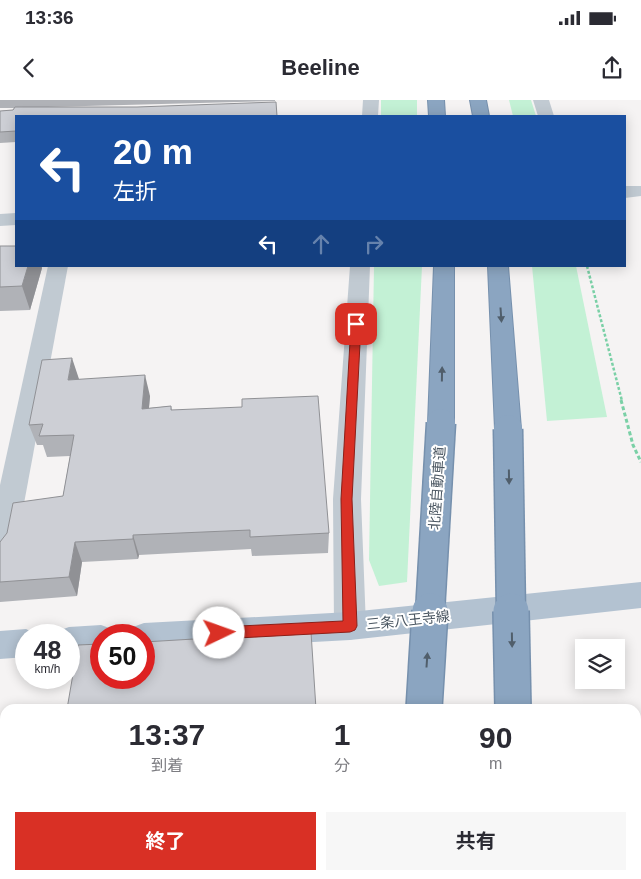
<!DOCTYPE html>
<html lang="ja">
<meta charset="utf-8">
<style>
body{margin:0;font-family:Helvetica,"Noto Sans JP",sans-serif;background:#f7f7f7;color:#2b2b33;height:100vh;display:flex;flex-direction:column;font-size:19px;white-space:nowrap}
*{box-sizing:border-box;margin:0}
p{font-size:16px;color:#7c7c81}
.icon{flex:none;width:28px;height:28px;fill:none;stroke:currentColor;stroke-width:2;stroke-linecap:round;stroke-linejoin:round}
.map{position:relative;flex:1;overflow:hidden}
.side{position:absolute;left:0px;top:604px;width:641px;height:176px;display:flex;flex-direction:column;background:#fff;border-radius:15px 15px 0 0;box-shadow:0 2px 12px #0003}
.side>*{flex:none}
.guide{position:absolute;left:15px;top:15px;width:611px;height:152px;border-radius:0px;box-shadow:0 2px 12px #0003;background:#1a4fa0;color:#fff;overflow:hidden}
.fabs{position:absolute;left:575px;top:539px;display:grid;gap:10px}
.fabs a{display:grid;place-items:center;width:50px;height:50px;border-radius:0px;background:#fff;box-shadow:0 2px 12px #0003;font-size:25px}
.speed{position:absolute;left:15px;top:524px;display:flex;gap:10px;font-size:25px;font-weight:700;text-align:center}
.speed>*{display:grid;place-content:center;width:65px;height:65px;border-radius:50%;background:#fff;box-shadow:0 2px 12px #0003;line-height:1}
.speed small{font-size:12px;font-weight:400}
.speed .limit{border:8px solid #d22;background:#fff;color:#111}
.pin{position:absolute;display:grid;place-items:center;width:42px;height:42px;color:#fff;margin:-21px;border-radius:10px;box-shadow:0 2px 8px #0006}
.me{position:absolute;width:55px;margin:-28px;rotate:87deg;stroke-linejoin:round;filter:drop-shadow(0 0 4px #0008)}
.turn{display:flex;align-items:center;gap:18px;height:105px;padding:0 15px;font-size:22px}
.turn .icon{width:65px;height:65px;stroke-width:2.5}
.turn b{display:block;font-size:35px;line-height:42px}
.lanes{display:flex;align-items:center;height:48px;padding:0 15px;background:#0003;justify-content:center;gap:25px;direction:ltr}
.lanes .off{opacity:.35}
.eta{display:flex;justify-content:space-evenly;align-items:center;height:85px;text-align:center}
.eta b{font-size:30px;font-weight:700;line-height:35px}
.action{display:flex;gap:10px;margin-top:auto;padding:10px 15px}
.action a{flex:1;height:58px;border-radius:0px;background:#d93025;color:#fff;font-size:20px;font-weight:700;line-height:58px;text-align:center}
.action a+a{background:#f7f7f7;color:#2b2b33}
.status{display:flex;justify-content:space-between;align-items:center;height:35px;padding:0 25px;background:#fff;direction:ltr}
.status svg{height:14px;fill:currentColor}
header{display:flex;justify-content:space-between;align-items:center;height:65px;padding:0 15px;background:#fff;font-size:22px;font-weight:700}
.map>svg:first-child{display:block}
.green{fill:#c3f1d5}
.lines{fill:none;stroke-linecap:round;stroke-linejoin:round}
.highway-casing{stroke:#7690ad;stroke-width:2}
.path-far1{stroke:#7ad0a6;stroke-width:2.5;stroke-dasharray:3 2;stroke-linecap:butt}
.path{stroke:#7ad0a6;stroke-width:3;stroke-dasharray:4 2.5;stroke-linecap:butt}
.minor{fill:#c1cad2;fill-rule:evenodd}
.major{fill:#b3c2d1;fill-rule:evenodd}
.highway{fill:#8ba5c1;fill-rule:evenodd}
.highway-bridge-far1-casing{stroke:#7690ad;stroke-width:31;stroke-linecap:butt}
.highway-bridge-casing{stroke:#7690ad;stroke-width:38;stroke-linecap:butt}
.highway-bridge-far1{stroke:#8ba5c1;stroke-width:28}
.highway-bridge{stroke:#8ba5c1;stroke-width:35}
.wall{fill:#b0b2b7}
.shaded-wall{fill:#909195}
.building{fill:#cdcfd5;stroke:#909195}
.oneway{fill:#505e6b}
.route{fill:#d93025;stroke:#8d1f18}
.labels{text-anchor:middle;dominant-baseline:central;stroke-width:4;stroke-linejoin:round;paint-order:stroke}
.street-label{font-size:14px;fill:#4a5661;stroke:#fff}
</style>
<div class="status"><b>13:36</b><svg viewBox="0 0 49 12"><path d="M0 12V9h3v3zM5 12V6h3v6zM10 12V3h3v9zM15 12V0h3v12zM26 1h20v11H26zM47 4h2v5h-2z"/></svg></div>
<header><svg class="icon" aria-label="back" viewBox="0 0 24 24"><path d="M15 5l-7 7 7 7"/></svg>Beeline<svg class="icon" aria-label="share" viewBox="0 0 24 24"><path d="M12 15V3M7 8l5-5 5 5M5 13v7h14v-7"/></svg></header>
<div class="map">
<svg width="641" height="779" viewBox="0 0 641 779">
<rect width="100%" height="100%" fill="#f5f3f3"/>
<g class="green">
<rect x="381" y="0" width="36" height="16"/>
<path d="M 509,0 L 531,0 L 536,16 L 513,16 Z"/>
<path d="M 374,166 L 422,166 L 407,482 L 379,486 L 369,460 Z"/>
<path d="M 532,166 L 576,166 L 607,317 L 547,321 Z"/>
</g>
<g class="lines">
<g class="highway-casing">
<g id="highway">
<path d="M 428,0 L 444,0 L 445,16 L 429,16 Z"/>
<path d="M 470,0 L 486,0 L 489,16 L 473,16 Z"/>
<path d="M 434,166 L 454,166 L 454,323 L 450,329 L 441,332 L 432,329 L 428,323 Z"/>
<path d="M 488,166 L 508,166 L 521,329 L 517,335 L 508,338 L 499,335 L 495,329 Z"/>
<path d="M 394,775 L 434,775 L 433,779 L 393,779 Z"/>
<rect x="495" y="775" width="40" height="4"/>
</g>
</g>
<path class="path-far1" d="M 587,166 L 622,301"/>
<path class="path" d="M 621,300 L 633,345 L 641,362"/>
<g class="minor">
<path d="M 363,0 L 379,0 L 378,16 L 362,16 Z"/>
<path d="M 533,0 L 549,0 L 554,16 L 538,16 Z"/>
<path d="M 625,86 L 641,86 L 641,96 L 625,98 Z"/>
<path d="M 16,113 L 16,125 L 0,126 L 0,114 Z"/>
<path d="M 48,166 L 68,166 L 15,452 L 10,460 L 0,464 L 0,385 Z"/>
<path d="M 350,166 L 370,166 L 361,399 L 366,526 L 361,536 L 350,540 L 339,536 L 334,526 L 333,399 Z"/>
</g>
<g class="major">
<path d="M 641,482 L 641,508 L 350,540 L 144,551 L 144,535 L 129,535 L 133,527 L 144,523 L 350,512 Z"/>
<path d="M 101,525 L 112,529 L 115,535 L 101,535 L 101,553 L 69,555 L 69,535 L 56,535 L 58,531 L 69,527 Z"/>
<path d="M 26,529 L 38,535 L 26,535 L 26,557 L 0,559 L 0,531 Z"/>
</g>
<use href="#highway" class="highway"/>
<g class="highway-bridge-far1-casing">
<g id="highway-bridge-far1">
<path d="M 508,329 L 511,512"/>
<path d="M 430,512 L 441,323"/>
</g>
</g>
<g class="highway-bridge-casing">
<g id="highway-bridge">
<path d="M 511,511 L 513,609"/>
<path d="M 424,609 L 430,511"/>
</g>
</g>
<use href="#highway-bridge-far1" class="highway-bridge-far1"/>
<use href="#highway-bridge" class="highway-bridge"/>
</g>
<g class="wall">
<path d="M 0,0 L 275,0 L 275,1 L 48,7 L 16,16 L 16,42 L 0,43 L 0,11 L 13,10 L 14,8 L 0,8 Z"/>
<path d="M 0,146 L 16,166 L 41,166 L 42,168 L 30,210 L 0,211 Z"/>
<path d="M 79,279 L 150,296 L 149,308 L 171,306 L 172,310 L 329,433 L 328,453 L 252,456 L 251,449 L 139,455 L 138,459 L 82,462 L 77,496 L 0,502 L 0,442 L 63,396 L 70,356 L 47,357 L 43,345 L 37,345 L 29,325 Z"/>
</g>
<g class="shaded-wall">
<path d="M 28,166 L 41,166 L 42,168 L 30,210 L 22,186 Z"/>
<path d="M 72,258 L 79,279 L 74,301 L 68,280 Z"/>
<path d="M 145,275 L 150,296 L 147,329 L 142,309 Z"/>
<path d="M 133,435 L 139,455 L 138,459 L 133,439 Z"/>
<path d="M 75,442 L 82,462 L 77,496 L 69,477 Z"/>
<rect x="103" y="775" width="10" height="4"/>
</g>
<g class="building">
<path d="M 276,2 L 277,16 L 16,16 L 16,31 L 0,32 L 0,11 L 13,10 L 15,7 L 137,7 Z"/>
<path d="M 0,146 L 16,146 L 16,166 L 28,166 L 22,186 L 0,187 Z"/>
<path d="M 72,258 L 68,280 L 145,275 L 142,309 L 171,306 L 171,310 L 242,307 L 242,299 L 318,296 L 329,433 L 250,437 L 250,430 L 133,435 L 133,439 L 75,442 L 69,477 L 0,482 L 0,442 L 7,433 L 13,403 L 63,396 L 74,335 L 39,336 L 43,324 L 29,325 L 42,260 Z"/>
<path d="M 311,532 L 316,609 L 67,609 L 78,545 L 101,544 L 101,578 L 144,578 L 144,542 Z"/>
<path d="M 0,716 L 5,716 L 5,775 L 103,775 L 103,779 L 0,779 Z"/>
</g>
<defs><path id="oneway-solid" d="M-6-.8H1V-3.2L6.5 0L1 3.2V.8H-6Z" transform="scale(1.25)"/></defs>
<g class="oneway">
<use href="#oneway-solid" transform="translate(501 215) rotate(86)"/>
<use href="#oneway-solid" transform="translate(442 274) rotate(-89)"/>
<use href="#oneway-solid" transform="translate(509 377) rotate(89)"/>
<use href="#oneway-solid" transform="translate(512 540) rotate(89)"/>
<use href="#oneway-solid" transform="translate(427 560) rotate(-86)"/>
</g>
<path class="route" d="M 356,221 L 361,224 L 352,399 L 357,526 L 355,530 L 350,532 L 219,539 L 214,537 L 212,533 L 214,529 L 219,527 L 343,521 L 341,399 L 351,224 Z"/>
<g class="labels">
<g class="street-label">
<text transform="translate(437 388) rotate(-86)">北陸自動車道</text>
<text transform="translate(408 520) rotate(-6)">三条八王寺線</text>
</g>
</g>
</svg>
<div class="fabs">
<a><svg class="icon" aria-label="layers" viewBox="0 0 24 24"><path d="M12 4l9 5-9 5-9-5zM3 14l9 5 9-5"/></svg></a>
</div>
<div class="speed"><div>48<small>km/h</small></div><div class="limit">50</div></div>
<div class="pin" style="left:356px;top:224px;background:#d93025"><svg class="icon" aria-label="arrive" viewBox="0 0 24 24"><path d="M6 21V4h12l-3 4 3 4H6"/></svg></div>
<svg class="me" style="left:219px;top:533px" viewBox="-20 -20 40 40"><circle r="19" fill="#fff"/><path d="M0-13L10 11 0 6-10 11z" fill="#d93025"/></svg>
<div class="guide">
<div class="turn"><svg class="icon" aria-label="left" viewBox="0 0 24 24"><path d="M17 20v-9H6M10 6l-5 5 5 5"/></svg><div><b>20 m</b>左折</div></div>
<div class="lanes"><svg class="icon" aria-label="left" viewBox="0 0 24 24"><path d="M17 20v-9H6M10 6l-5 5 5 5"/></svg><svg class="icon off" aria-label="ahead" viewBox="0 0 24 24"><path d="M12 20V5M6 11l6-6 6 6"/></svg><svg class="icon off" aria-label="right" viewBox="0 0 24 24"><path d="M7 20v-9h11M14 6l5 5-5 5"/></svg></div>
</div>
<section class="side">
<div class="eta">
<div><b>13:37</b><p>到着</p></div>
<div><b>1</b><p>分</p></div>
<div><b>90</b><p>m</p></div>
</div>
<div class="action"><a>終了</a><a>共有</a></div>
</section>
</div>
